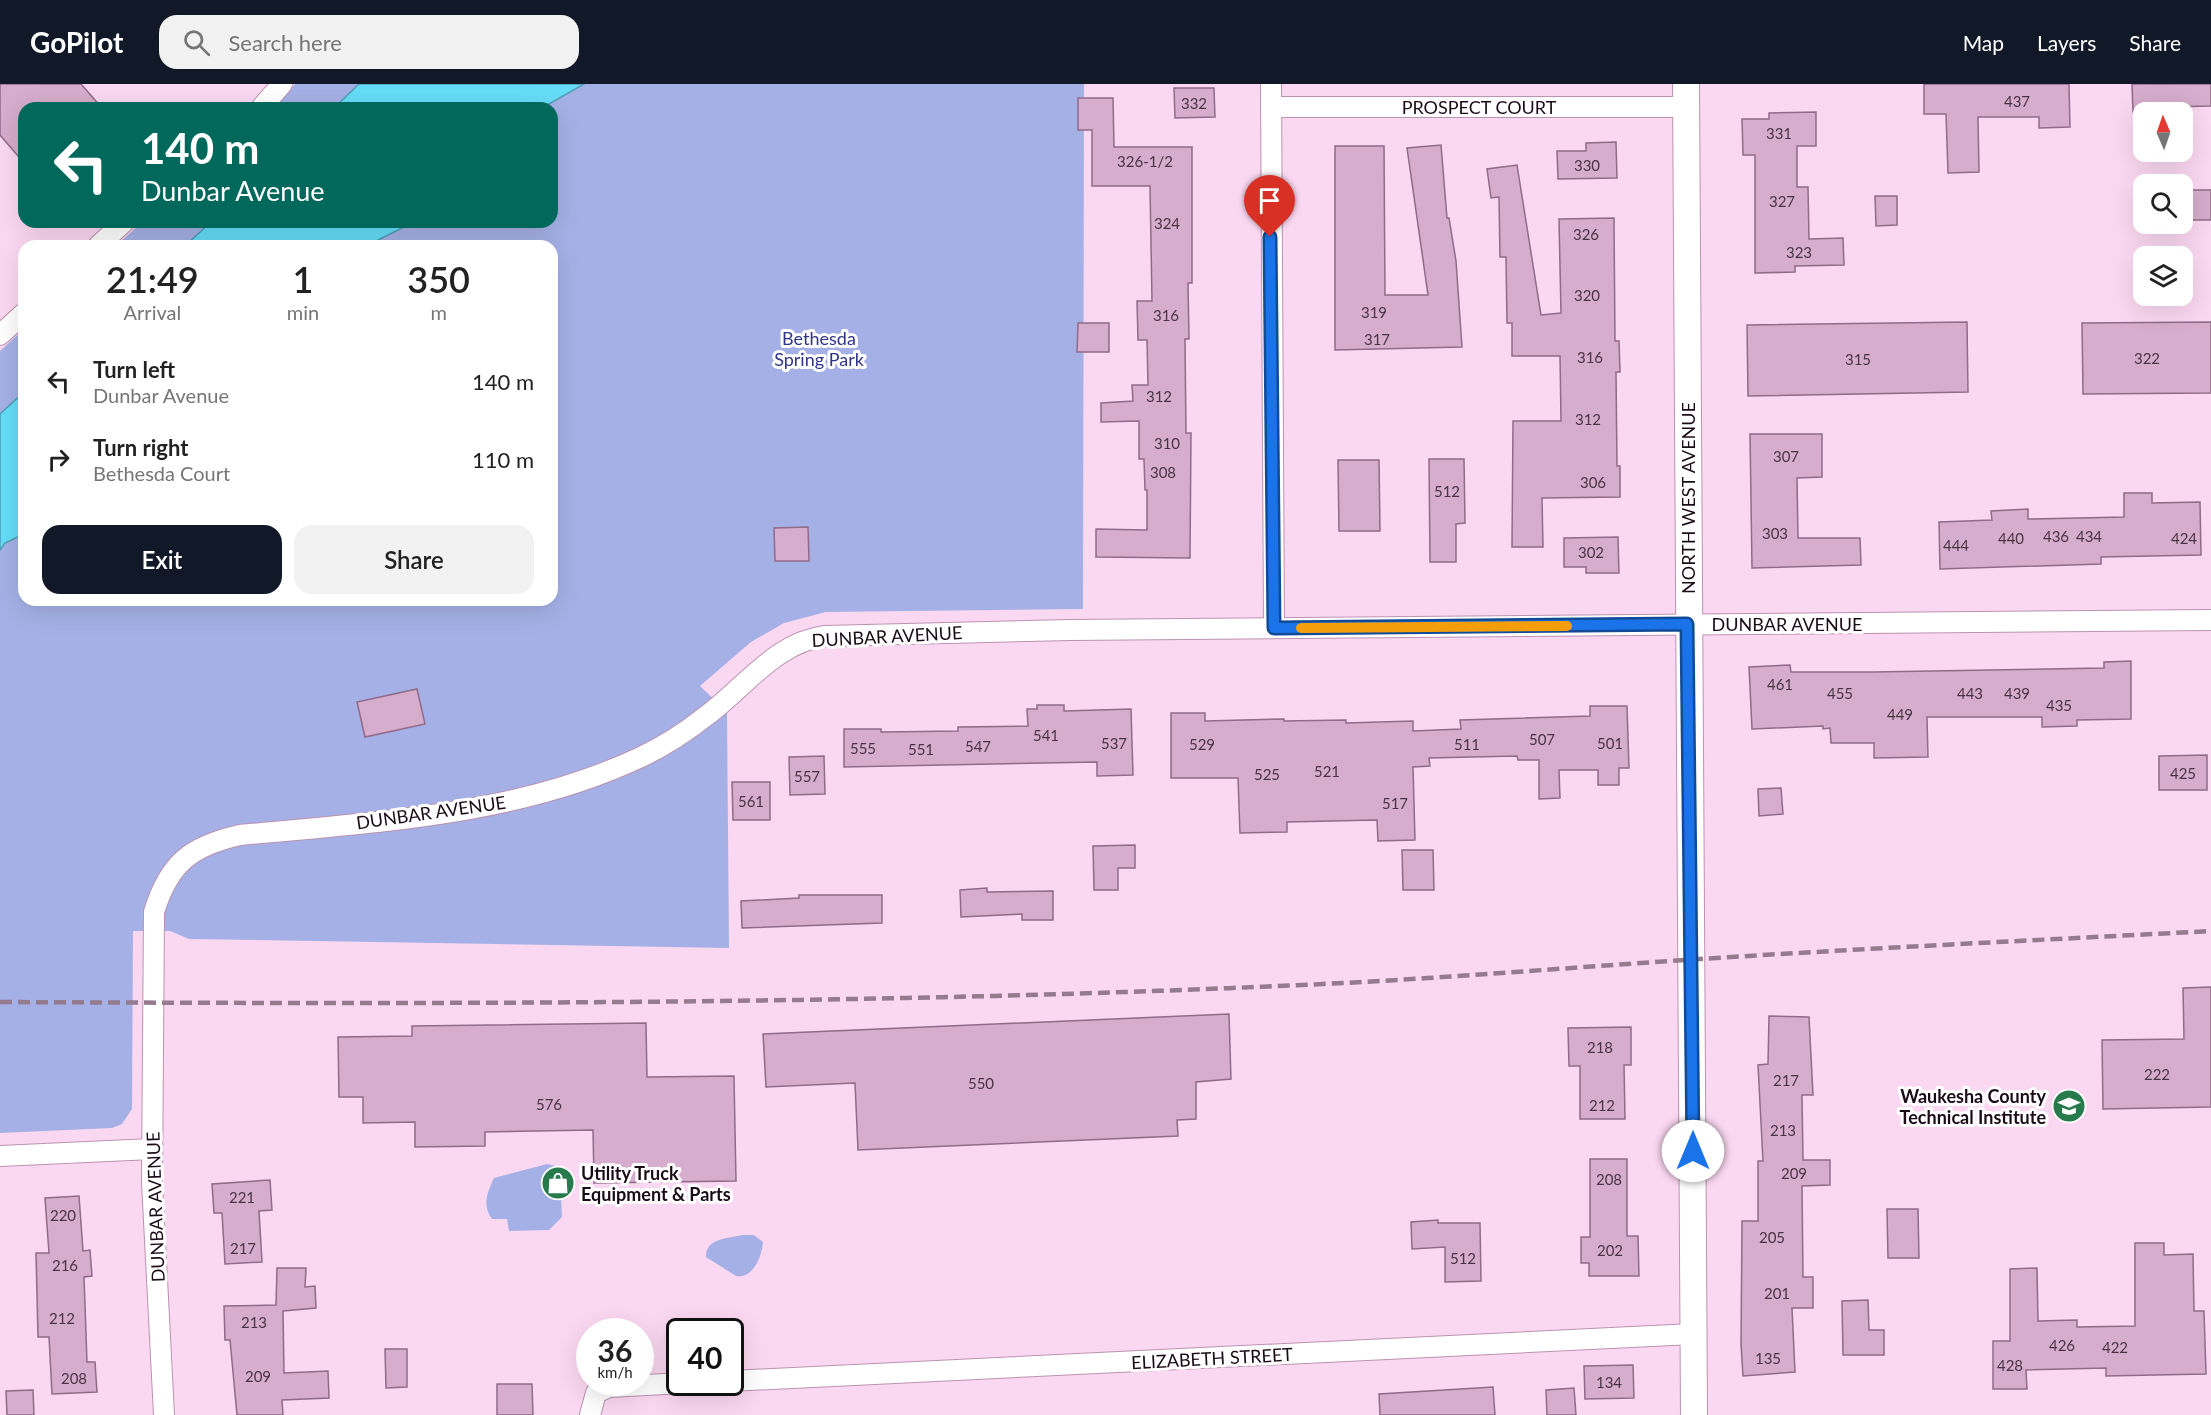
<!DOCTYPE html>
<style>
body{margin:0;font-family:Lato,sans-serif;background:#f2f2f2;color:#222;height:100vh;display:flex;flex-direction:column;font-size:22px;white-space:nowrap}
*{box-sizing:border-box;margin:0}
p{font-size:20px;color:#767676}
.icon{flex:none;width:33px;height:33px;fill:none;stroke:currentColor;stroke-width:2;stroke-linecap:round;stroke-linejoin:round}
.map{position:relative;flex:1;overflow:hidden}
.panel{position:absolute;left:18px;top:156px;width:540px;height:366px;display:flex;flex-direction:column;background:#fff;border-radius:18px;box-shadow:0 6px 24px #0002}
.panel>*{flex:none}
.top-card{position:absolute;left:18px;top:18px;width:540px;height:126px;border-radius:18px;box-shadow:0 6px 24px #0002;background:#00695c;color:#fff;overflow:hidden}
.needle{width:39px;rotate:358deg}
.fabs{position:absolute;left:2133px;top:18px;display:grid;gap:12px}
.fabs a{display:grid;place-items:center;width:60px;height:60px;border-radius:12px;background:#fff;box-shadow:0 6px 24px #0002;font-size:30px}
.speed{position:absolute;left:576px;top:1234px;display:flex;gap:12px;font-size:30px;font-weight:700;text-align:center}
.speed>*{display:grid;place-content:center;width:78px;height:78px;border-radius:50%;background:#fff;box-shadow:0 6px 24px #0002;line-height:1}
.speed small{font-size:15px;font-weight:400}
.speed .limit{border:3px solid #111;border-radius:9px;background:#fff;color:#111}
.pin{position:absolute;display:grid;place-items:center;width:51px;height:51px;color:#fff;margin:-62px -26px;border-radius:50% 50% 50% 0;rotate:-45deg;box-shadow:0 0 6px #0007}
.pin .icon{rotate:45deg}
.me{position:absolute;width:66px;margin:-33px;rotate:0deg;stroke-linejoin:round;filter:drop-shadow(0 0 4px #0008)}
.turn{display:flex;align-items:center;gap:21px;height:126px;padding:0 24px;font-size:27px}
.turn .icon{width:78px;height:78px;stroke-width:2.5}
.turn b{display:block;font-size:42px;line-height:51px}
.eta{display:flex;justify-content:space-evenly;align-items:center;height:102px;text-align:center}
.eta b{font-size:36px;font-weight:600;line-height:42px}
.button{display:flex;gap:12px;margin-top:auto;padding:12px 24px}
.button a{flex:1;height:69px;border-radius:18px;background:#111827;color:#fff;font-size:24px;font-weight:600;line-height:69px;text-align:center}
.button a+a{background:#f2f2f2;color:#222}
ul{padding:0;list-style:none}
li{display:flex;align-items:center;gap:18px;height:78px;padding:0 24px}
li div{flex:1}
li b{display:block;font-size:22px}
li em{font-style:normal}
header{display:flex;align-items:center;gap:36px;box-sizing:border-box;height:84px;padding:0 30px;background:#111827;color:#fff}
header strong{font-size:28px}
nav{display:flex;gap:33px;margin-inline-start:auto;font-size:21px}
.search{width:420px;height:54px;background:#f2f2f2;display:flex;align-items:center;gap:15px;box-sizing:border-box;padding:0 21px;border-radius:18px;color:#767676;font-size:22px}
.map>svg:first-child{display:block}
.green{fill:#a5b1e6}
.water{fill:#66ddf8;stroke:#4f9eb4;stroke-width:1.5}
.building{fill:#d6adcc;stroke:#916b88;stroke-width:1.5}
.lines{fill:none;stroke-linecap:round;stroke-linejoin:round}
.minor-casing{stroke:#bb93b1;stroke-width:22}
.tertiary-casing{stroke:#bb93b1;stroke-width:28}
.minor{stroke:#fff;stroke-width:20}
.tertiary{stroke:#fff;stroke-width:26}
.rail{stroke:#947b8e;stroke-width:4.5;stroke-dasharray:12 6;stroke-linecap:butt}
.route-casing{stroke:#114b97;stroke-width:15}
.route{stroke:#1a73e8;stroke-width:10}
.slow{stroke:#f59e0b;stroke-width:10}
.labels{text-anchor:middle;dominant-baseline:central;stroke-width:6;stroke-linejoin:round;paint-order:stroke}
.number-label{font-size:15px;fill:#493444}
.street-label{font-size:18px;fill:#1a0c17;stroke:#fff}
.park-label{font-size:18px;fill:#30348b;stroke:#fff}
.poi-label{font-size:18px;font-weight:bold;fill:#1a0c17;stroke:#fff;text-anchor:end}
</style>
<header>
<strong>GoPilot</strong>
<div class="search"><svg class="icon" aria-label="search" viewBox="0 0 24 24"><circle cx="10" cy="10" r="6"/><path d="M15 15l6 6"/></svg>Search here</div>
<nav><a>Map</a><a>Layers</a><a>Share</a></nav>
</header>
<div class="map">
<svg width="2211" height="1331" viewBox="0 0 2211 1331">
<rect width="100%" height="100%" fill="#fbd8f2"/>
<g class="green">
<path d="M 295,0 L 1084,0 L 1083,525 L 826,528 L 784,539 L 751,558 L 700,602 L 727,628 L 729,864 L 189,855 L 170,847 L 133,847 L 132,1025 L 122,1040 L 112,1044 L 0,1049 L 0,267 L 24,245 L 24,516 L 552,516 L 552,162 L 116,162 L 142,138 L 552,138 L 552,24 L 275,24 Z"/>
<path d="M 547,1080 L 556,1082 L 560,1091 L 562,1133 L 549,1146 L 509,1147 L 507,1135 L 492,1135 C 482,1121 487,1109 494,1094 Z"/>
<path d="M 742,1151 L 754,1151 L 763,1158 C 762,1171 754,1195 736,1192 L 706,1173 C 706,1154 726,1155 742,1151 Z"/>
</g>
<g class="water">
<path d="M 359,0 L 584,0 L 542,24 L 334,24 Z"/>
<path d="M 211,138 L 414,138 L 376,157 L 374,162 L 185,162 Z"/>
<path d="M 24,308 L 24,450 L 5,459 L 0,466 L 0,330 Z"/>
</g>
<g class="building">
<path d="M 0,0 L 81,0 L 102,24 L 24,24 L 24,79 L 0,51 Z"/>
<path d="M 1924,0 L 2069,0 L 2070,43 L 2039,44 L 2039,33 L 1978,33 L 1979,88 L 1948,89 L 1946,30 L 1924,30 Z"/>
<path d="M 2132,0 L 2211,0 L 2211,22 L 2166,23 L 2167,28 L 2133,28 Z"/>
<path d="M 1174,4 L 1214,4 L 1215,33 L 1175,34 Z"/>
<path d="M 1078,14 L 1113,14 L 1114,63 L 1192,63 L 1192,199 L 1188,199 L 1189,255 L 1185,255 L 1186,349 L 1191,349 L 1190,474 L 1096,473 L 1096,445 L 1147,446 L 1147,406 L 1145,406 L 1144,375 L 1139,375 L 1139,337 L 1101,338 L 1101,319 L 1133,317 L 1132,301 L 1148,301 L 1147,256 L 1138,256 L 1137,217 L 1152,217 L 1150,102 L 1092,102 L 1092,46 L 1078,46 Z"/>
<path d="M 1816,28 L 1816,62 L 1797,62 L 1797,103 L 1808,103 L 1809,155 L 1843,154 L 1844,181 L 1795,182 L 1795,188 L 1755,189 L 1755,71 L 1743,71 L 1742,35 L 1769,35 L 1769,29 Z"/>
<path d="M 1616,58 L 1617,94 L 1558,95 L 1557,67 L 1586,67 L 1586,59 Z"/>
<path d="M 1441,61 L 1447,134 L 1449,134 L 1456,177 L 1462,263 L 1335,266 L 1335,62 L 1384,62 L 1385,211 L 1428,211 L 1407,64 Z"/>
<path d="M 1517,81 L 1541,231 L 1561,229 L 1559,135 L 1614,134 L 1615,257 L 1619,257 L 1620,288 L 1616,288 L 1617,382 L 1620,382 L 1620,413 L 1542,414 L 1543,463 L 1512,463 L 1513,337 L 1561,337 L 1560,272 L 1512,272 L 1512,239 L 1507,239 L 1506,173 L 1500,173 L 1499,113 L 1491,114 L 1487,85 Z"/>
<rect x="2189" y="106" width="22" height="30"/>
<path d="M 1875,112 L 1897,112 L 1897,141 L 1876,142 Z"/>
<path d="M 1967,238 L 1968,308 L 1748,312 L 1747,241 Z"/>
<path d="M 2211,238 L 2211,309 L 2083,310 L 2082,239 Z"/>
<path d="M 1078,239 L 1109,239 L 1109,268 L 1077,268 Z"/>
<path d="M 1750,350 L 1822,350 L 1822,393 L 1797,394 L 1798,454 L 1860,454 L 1861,481 L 1752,484 Z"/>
<path d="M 1429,375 L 1464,375 L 1465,439 L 1456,440 L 1456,478 L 1430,478 Z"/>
<path d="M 1338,376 L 1379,376 L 1380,447 L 1339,447 Z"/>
<path d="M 2124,409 L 2152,409 L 2152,419 L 2200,418 L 2201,471 L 2101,473 L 2101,480 L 1940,485 L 1939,438 L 1992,436 L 1991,427 L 2028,425 L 2028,435 L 2124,433 Z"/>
<path d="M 808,443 L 809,477 L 775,477 L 774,444 Z"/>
<path d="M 1618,453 L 1619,489 L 1586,489 L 1586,483 L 1564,483 L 1564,454 Z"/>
<path d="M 2131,577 L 2131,635 L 2077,636 L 2077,642 L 2042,643 L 2042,633 L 1927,633 L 1928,673 L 1874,674 L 1874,659 L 1831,659 L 1830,644 L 1823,645 L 1823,642 L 1752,645 L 1749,583 L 1790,581 L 1791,588 L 1873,588 L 2104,584 L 2104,578 Z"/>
<path d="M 417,605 L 425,640 L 365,653 L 357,618 Z"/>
<path d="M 1037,621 L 1064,621 L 1064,627 L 1131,625 L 1133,691 L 1097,692 L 1097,678 L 844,683 L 844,645 L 881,645 L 881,648 L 958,647 L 958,643 L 1028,642 L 1027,625 L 1037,625 Z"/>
<path d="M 1590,622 L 1627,622 L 1629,684 L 1619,684 L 1619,701 L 1598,701 L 1598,686 L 1559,686 L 1560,714 L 1539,715 L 1539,676 L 1518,676 L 1517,672 L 1429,674 L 1430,682 L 1413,683 L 1415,756 L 1378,757 L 1377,736 L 1287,738 L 1287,748 L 1240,749 L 1238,694 L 1171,694 L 1171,629 L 1205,629 L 1205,637 L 1284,635 L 1284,637 L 1346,636 L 1346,639 L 1413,637 L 1413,647 L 1461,645 L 1460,636 L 1590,632 Z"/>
<path d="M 2207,671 L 2207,706 L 2159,706 L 2159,672 Z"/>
<path d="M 824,672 L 825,710 L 790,711 L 789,673 Z"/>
<path d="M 732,698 L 770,698 L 770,736 L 733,736 Z"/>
<path d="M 1781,704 L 1783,730 L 1759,732 L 1758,705 Z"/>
<path d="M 1135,761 L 1135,784 L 1118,784 L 1118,806 L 1094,806 L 1093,762 Z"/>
<path d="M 1402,766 L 1433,766 L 1434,806 L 1403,806 Z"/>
<path d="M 987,804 L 987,808 L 1053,807 L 1053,836 L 1022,836 L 1022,830 L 961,833 L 960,806 Z"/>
<path d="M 799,811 L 882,811 L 882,839 L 742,844 L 741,817 L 799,814 Z"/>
<path d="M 2211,903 L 2211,1023 L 2103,1025 L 2102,956 L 2184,955 L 2183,904 Z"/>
<path d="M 1229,930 L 1231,995 L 1196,998 L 1196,1035 L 1177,1036 L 1178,1052 L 858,1066 L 855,999 L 766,1003 L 763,950 Z"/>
<path d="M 1769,932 L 1809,933 L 1813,1011 L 1802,1011 L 1803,1076 L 1830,1076 L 1830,1101 L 1802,1102 L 1803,1193 L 1813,1193 L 1813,1224 L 1792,1224 L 1795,1288 L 1743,1292 L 1741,1260 L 1742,1137 L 1758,1137 L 1758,1077 L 1763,1077 L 1758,981 L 1768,980 Z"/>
<path d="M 646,939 L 647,993 L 734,992 L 736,1097 L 594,1099 L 593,1046 L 485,1048 L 485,1062 L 415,1063 L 415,1038 L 363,1039 L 363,1013 L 339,1013 L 338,953 L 412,952 L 412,942 Z"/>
<path d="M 1631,943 L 1631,981 L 1624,981 L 1625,1035 L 1580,1035 L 1580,982 L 1569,982 L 1568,944 Z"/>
<path d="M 1590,1075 L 1627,1075 L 1627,1152 L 1638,1152 L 1639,1192 L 1589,1192 L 1589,1179 L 1581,1179 L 1581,1153 L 1590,1153 Z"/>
<path d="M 270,1096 L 272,1126 L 259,1127 L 262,1178 L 225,1180 L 222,1129 L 214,1129 L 212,1100 Z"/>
<path d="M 79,1112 L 83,1167 L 90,1166 L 92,1192 L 84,1193 L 87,1278 L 95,1278 L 97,1308 L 52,1310 L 49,1253 L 38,1253 L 36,1169 L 49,1169 L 45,1114 Z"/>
<path d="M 1887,1125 L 1918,1125 L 1919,1174 L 1888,1174 Z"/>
<path d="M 1438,1136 L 1438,1139 L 1480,1139 L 1481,1197 L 1445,1198 L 1445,1163 L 1412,1165 L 1411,1138 Z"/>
<path d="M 2135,1159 L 2164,1159 L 2164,1171 L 2193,1170 L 2194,1227 L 2204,1227 L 2206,1290 L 2106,1292 L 2106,1284 L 2026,1286 L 2027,1305 L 1993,1305 L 1993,1257 L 2010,1257 L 2010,1185 L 2037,1184 L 2038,1237 L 2077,1236 L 2077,1243 L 2135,1242 Z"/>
<path d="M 277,1184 L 306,1184 L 305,1203 L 315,1202 L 316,1224 L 283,1227 L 284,1289 L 328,1287 L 329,1314 L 282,1316 L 283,1331 L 237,1331 L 230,1256 L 225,1256 L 224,1222 L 276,1221 Z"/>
<path d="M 1868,1216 L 1869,1246 L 1884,1246 L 1884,1271 L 1843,1271 L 1842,1217 Z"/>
<path d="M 385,1265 L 407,1265 L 407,1303 L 386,1304 Z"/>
<path d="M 1633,1281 L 1634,1314 L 1585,1315 L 1584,1282 Z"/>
<path d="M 497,1300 L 532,1300 L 533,1331 L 497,1331 Z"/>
<path d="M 1493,1303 L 1495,1331 L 1380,1331 L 1379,1310 Z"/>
<path d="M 1574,1304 L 1576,1331 L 1547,1331 L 1546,1306 Z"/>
<path d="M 33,1306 L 34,1331 L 7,1331 L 6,1307 Z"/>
</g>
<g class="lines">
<g class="minor-casing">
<g id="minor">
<path d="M 1271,0 L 1274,544"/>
<path d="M 1271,23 L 1686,23"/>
<path d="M 261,24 L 282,0"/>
<path d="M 98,162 L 124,138"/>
<path d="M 0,251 L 24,229"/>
<path d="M 0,1072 L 152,1065"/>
<path d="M 730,1297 L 1693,1250"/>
<path d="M 164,1331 L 152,1098 L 154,828 C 169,779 191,762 240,751 C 375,738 516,732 641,673 C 664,662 686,648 706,632 C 744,604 776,558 825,552 L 1070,546 L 2211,536"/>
<path d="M 590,1331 L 596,1309 L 609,1303 L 683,1299"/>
</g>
</g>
<g class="tertiary-casing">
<path id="tertiary" d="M 1686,0 C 1687,444 1693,887 1694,1331"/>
</g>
<use href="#minor" class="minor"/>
<use href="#tertiary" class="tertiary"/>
<path class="rail" d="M 0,918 C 441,920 882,921 1323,900 C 1449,894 1575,883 1700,875 C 1870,864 2041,856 2211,847"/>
</g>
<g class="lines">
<g class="route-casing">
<path id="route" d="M 1270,153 L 1274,544 L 1687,540 L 1693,1067"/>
</g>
<use href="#route" class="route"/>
<path class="slow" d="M 1301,544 L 1567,542"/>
</g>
<defs>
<g id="university-disc" transform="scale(1.725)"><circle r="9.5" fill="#277a4c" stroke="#fff"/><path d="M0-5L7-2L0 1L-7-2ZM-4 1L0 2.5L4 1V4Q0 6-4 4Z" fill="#fff"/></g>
<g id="shop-disc" transform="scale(1.725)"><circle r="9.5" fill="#277a4c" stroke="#fff"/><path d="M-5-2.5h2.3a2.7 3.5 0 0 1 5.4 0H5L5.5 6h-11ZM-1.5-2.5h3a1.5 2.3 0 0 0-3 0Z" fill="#fff"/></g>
</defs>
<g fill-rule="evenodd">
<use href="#university-disc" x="2069" y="1022"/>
<use href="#shop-disc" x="558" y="1099"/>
</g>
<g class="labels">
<g class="number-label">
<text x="2017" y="17">437</text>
<text x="1194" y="19">332</text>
<text x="1779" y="49">331</text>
<text x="1145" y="77">326-1/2</text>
<text x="1587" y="81">330</text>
<text x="1782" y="117">327</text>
<text x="1167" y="139">324</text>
<text x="1586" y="150">326</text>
<text x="1799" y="168">323</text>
<text x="1587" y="211">320</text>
<text x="1374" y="228">319</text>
<text x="1166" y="231">316</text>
<text x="1377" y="255">317</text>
<text x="1590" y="273">316</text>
<text x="2147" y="274">322</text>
<text x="1858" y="275">315</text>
<text x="1159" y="312">312</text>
<text x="1588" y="335">312</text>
<text x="1167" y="359">310</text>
<text x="1786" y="372">307</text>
<text x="1163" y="388">308</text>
<text x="1593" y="398">306</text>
<text x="1447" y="407">512</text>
<text x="1775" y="449">303</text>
<text x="2056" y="452">436</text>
<text x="2089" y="452">434</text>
<text x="2011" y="454">440</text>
<text x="2184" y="454">424</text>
<text x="1956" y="461">444</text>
<text x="1591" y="468">302</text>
<text x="1780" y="600">461</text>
<text x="1840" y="609">455</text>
<text x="1970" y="609">443</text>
<text x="2017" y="609">439</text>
<text x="2059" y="621">435</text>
<text x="1900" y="630">449</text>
<text x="1046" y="651">541</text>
<text x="1542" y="655">507</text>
<text x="1114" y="659">537</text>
<text x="1610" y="659">501</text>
<text x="1202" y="660">529</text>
<text x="1467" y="660">511</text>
<text x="978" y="662">547</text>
<text x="863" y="664">555</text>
<text x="921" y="665">551</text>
<text x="1327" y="687">521</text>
<text x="2183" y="689">425</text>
<text x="1267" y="690">525</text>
<text x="807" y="692">557</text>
<text x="751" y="717">561</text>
<text x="1395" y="719">517</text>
<text x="1600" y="963">218</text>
<text x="2157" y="990">222</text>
<text x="1786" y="996">217</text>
<text x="981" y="999">550</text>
<text x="549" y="1020">576</text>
<text x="1602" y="1021">212</text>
<text x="1783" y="1046">213</text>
<text x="1794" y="1089">209</text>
<text x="1609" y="1095">208</text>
<text x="242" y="1113">221</text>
<text x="63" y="1131">220</text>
<text x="1772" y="1153">205</text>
<text x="243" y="1164">217</text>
<text x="1610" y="1166">202</text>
<text x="1463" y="1174">512</text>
<text x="65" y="1181">216</text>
<text x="1777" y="1209">201</text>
<text x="62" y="1234">212</text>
<text x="254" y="1238">213</text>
<text x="2062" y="1261">426</text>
<text x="2115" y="1263">422</text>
<text x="1768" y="1274">135</text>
<text x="2010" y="1281">428</text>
<text x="258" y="1292">209</text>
<text x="74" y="1294">208</text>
<text x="1609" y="1298">134</text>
</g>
<g class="street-label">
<text x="1479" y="23">PROSPECT COURT</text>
<text transform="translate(1688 414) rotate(-90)">NORTH WEST AVENUE</text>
<text x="1787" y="540">DUNBAR AVENUE</text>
<text transform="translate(887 552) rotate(-3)">DUNBAR AVENUE</text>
<text transform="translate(431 728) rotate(-8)">DUNBAR AVENUE</text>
<text transform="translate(155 1123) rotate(-92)">DUNBAR AVENUE</text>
<text transform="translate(1212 1274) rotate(-3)">ELIZABETH STREET</text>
</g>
<g class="park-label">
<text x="819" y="254">Bethesda<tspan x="819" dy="21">Spring Park</tspan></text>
</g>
<g class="poi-label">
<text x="2046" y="1012">Waukesha County<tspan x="2046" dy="21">Technical Institute</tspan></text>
<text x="581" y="1089" text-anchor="start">Utility Truck<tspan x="581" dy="21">Equipment &amp; Parts</tspan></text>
</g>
</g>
</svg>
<div class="fabs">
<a><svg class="needle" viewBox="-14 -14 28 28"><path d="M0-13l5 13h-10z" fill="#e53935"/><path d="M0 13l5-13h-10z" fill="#767676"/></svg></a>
<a><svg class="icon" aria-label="search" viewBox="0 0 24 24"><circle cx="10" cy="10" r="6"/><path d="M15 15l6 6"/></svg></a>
<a><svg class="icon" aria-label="layers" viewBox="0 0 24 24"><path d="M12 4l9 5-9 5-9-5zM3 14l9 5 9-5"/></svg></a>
</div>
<div class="speed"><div>36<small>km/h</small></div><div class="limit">40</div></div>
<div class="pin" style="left:1270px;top:153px;background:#d93025"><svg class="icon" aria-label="arrive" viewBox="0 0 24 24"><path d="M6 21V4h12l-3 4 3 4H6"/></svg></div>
<svg class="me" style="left:1693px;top:1067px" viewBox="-20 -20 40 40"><circle r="19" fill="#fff"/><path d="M0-13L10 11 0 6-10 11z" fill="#1a73e8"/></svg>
<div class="top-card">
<div class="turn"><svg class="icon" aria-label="left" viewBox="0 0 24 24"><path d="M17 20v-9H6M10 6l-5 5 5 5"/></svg><div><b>140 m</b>Dunbar Avenue</div></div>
</div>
<section class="panel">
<div class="eta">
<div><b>21:49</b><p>Arrival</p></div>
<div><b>1</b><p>min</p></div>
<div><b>350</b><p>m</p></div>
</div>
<ul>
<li><svg class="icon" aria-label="left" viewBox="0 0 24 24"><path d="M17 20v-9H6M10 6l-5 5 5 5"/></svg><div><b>Turn left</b><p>Dunbar Avenue</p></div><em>140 m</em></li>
<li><svg class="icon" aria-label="right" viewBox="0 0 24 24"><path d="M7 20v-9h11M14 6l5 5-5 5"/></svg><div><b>Turn right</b><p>Bethesda Court</p></div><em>110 m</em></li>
</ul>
<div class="button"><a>Exit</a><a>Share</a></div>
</section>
</div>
